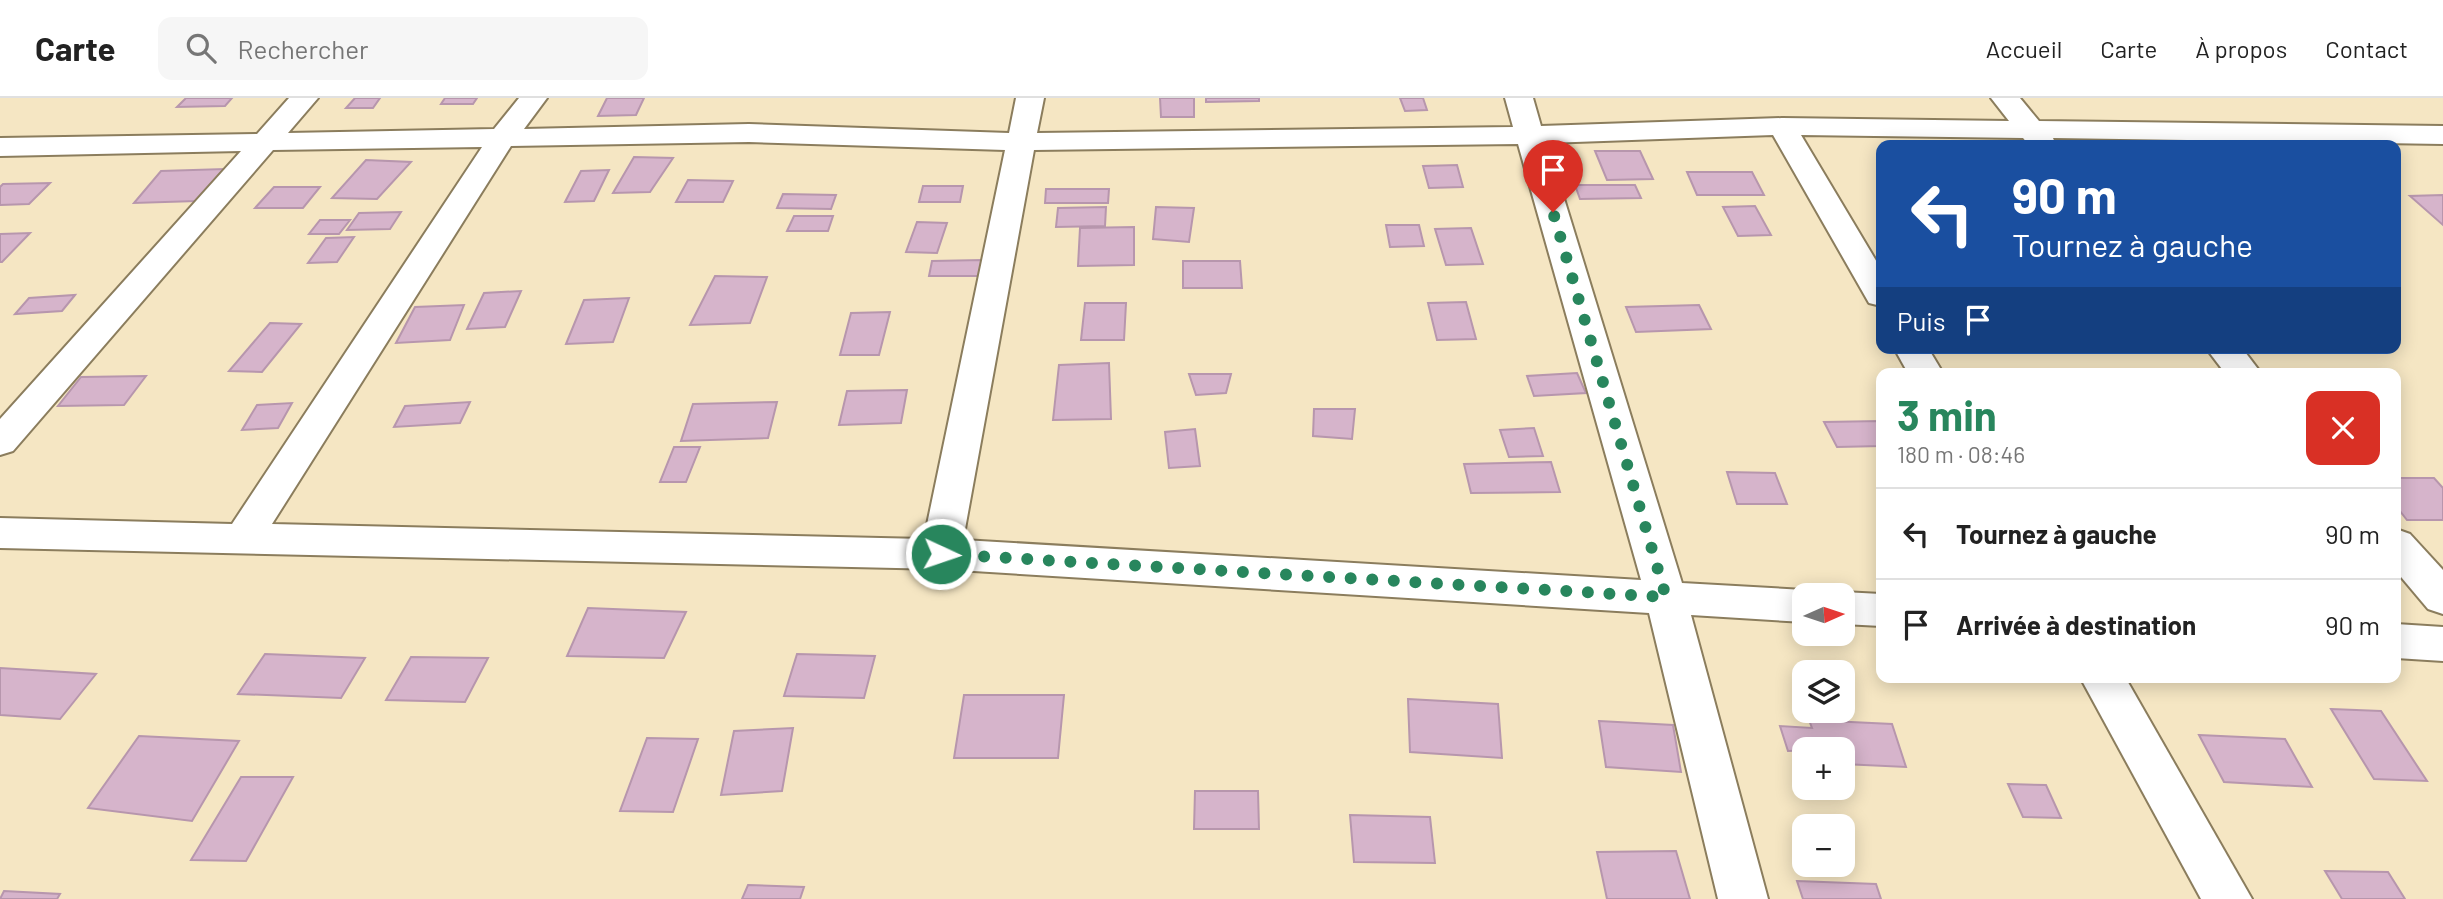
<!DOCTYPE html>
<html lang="fr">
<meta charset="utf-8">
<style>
body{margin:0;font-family:Barlow,sans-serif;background:#f6f6f6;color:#222;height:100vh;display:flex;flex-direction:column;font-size:26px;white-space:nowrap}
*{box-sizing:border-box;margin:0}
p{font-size:23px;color:#767676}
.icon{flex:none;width:38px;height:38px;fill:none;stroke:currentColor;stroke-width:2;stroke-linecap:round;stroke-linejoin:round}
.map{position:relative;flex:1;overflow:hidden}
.side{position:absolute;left:1876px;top:270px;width:525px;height:315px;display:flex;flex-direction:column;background:#fff;border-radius:14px;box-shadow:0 4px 18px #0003}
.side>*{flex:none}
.guide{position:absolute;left:1876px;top:42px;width:525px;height:214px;border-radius:14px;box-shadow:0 4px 18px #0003;background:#1a4fa0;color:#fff;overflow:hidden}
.needle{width:46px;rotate:87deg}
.tools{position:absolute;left:1792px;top:485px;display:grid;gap:14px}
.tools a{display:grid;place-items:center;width:63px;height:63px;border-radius:14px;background:#fff;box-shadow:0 4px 18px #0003;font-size:35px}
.pin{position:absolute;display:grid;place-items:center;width:60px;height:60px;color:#fff;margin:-72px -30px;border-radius:50% 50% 50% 0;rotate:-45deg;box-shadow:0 0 7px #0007}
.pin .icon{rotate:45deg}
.me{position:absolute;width:77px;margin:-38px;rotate:93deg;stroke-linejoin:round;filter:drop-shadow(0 0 5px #0008)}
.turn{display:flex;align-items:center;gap:24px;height:147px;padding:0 21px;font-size:32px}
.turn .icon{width:91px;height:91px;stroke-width:2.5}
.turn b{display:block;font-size:49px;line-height:60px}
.then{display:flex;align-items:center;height:66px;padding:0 21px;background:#0003;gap:14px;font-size:26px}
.round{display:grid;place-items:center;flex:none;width:74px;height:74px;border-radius:14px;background:#f6f6f6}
.overview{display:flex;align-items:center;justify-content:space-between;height:119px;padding:0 21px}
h1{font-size:42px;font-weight:700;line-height:52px;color:#28865d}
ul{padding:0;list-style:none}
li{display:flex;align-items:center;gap:21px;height:91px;padding:0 21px;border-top:2px solid #e0e0e0}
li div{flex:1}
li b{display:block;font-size:26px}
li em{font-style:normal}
header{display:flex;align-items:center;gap:42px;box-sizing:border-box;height:98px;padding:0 35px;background:#fff;border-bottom:2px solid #e0e0e0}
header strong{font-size:33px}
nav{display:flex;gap:38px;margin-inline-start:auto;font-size:24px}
.search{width:490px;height:63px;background:#f6f6f6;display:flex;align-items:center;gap:18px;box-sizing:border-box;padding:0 24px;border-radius:14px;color:#767676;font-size:26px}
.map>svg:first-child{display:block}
.building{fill:#d6b4cb;stroke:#b796ad;stroke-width:2}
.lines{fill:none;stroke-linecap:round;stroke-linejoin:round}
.minor-casing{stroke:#8b7d5d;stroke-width:4}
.minor{fill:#fff;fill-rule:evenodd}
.route{stroke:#28865d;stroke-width:12;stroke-dasharray:0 21.6}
</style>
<header>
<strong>Carte</strong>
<div class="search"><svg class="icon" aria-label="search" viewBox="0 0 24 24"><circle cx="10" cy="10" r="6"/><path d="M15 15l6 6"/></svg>Rechercher</div>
<nav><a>Accueil</a><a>Carte</a><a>À propos</a><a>Contact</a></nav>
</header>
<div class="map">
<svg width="2443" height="801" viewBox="0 0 2443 801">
<rect width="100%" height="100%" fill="#f5e6c3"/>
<g class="building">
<path d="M 186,0 L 232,0 L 225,8 L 177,9 Z"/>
<path d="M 355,0 L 380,0 L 373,10 L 346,10 Z"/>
<path d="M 445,0 L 477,0 L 473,6 L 441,6 Z"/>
<path d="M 607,0 L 644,0 L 636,17 L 598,18 Z"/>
<path d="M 1160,0 L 1194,0 L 1194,19 L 1161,19 Z"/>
<path d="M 1206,0 L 1259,0 L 1259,3 L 1206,4 Z"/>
<path d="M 1400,0 L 1423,0 L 1427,12 L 1405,13 Z"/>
<path d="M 1595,53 L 1640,53 L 1653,81 L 1607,82 Z"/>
<path d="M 634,59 L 673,60 L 650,94 L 613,95 Z"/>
<path d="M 366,62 L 411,64 L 377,101 L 332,100 Z"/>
<path d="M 1457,67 L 1463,89 L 1429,90 L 1423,68 Z"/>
<path d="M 224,71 L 197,103 L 134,105 L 161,73 Z"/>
<path d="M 609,72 L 594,103 L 565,104 L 581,73 Z"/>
<path d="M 1687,74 L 1752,74 L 1764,97 L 1697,97 Z"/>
<path d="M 688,82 L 733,83 L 723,104 L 676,104 Z"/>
<path d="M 50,85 L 29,106 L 0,107 L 0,89 L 3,86 Z"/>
<path d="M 1575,87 L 1635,87 L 1641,100 L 1580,101 Z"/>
<path d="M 923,88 L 963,88 L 960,104 L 919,104 Z"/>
<path d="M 274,89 L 320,89 L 303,110 L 255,110 Z"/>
<path d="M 1046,91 L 1109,91 L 1108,105 L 1045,105 Z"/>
<path d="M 783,96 L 836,97 L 831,111 L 777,110 Z"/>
<path d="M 2443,97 L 2443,127 L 2410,98 Z"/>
<path d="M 1755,108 L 1771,137 L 1738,138 L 1723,109 Z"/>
<path d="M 1106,109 L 1105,128 L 1056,129 L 1058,110 Z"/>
<path d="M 1156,109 L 1194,110 L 1189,144 L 1153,141 Z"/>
<path d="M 401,114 L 390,131 L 347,132 L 359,115 Z"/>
<path d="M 794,118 L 833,118 L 828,133 L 787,133 Z"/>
<path d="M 320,122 L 350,122 L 339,136 L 309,136 Z"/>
<path d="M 917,124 L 947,125 L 937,155 L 906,154 Z"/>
<path d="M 1386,127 L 1419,127 L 1424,148 L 1390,149 Z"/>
<path d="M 1134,129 L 1134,167 L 1078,168 L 1080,130 Z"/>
<path d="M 1471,130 L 1483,166 L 1446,167 L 1435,131 Z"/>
<path d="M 30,135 L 2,164 L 0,164 L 0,136 Z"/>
<path d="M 354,139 L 337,164 L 308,165 L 326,140 Z"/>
<path d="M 982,162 L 980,178 L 929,178 L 932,163 Z"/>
<path d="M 1183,163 L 1240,163 L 1242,190 L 1183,190 Z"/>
<path d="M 715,178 L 767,179 L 750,225 L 690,227 Z"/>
<path d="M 521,193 L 505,229 L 467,231 L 484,195 Z"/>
<path d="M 75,197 L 62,213 L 15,216 L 29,200 Z"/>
<path d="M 629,200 L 613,244 L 566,246 L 584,202 Z"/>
<path d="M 1466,204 L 1476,241 L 1437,242 L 1428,205 Z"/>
<path d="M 1085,205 L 1126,205 L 1124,242 L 1081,242 Z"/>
<path d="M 464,207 L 450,242 L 396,245 L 415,209 Z"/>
<path d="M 1699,207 L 1711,231 L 1636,234 L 1626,209 Z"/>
<path d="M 890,214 L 879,257 L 840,257 L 851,215 Z"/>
<path d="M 270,225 L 301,226 L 262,274 L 229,273 Z"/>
<path d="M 1109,265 L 1111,321 L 1053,322 L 1059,267 Z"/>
<path d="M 1577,275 L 1586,295 L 1534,298 L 1527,278 Z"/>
<path d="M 1189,276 L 1231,276 L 1226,295 L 1196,297 Z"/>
<path d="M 146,278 L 124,307 L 58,308 L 81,279 Z"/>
<path d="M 907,292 L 901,325 L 839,327 L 847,293 Z"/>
<path d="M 470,304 L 460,325 L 394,329 L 405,308 Z"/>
<path d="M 777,304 L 768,340 L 681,343 L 693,306 Z"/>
<path d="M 292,305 L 278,330 L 242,332 L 257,307 Z"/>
<path d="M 1314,311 L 1355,311 L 1352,341 L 1313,338 Z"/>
<path d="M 1881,323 L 1881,348 L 1837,349 L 1824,324 Z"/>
<path d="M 1534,330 L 1543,358 L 1509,359 L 1500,332 Z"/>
<path d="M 1195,331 L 1200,368 L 1169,370 L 1165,334 Z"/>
<path d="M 674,349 L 700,349 L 686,384 L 660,384 Z"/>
<path d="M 1551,364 L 1560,394 L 1471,395 L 1464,366 Z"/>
<path d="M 1727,374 L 1775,375 L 1787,406 L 1737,406 Z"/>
<path d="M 2396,380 L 2434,380 L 2443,390 L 2443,422 L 2407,422 L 2396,408 Z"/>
<path d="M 588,510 L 686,514 L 664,560 L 567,558 Z"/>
<path d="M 265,556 L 365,560 L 341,600 L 238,596 Z"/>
<path d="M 797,556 L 875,558 L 864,600 L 784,598 Z"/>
<path d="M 411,559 L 488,560 L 465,604 L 386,602 Z"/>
<path d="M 0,570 L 96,576 L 60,621 L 0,617 Z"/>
<path d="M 964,597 L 1064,597 L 1058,660 L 954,660 Z"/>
<path d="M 1408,601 L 1498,606 L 1502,660 L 1410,654 Z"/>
<path d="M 2331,611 L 2381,613 L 2427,683 L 2374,681 Z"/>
<path d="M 1809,622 L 1892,626 L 1906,669 L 1843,666 L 1843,651 L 1788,653 L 1780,628 L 1812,630 Z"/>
<path d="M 1599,623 L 1673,627 L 1681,674 L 1606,669 Z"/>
<path d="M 793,630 L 782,693 L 721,697 L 734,633 Z"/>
<path d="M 2199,637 L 2285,641 L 2312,689 L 2224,684 Z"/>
<path d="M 139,638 L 239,643 L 192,723 L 88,710 Z"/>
<path d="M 647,640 L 698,641 L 673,714 L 620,713 Z"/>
<path d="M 241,679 L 293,679 L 246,763 L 191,762 Z"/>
<path d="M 2008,686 L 2046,687 L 2061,720 L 2023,719 Z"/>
<path d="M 1195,693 L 1258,693 L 1259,731 L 1194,731 Z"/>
<path d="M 1350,717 L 1430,719 L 1435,765 L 1354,764 Z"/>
<path d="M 1676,753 L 1690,801 L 1607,801 L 1597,754 Z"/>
<path d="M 2325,773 L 2388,774 L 2405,801 L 2342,801 Z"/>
<path d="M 1797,783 L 1876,786 L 1881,801 L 1803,801 Z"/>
<path d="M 748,787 L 804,789 L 800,801 L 742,801 Z"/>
<path d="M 4,793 L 60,796 L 57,801 L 0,801 Z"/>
</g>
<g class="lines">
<g class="minor-casing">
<g id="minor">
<path d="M 289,0 L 318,0 L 288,35 L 494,31 L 519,0 L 547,0 L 524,31 L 749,26 L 1009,35 L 1016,0 L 1044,0 L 1037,35 L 1513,29 L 1505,0 L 1533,0 L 1541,28 L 1782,20 L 2009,23 L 1991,0 L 2020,0 L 2039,23 L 2443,28 L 2443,46 L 2053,40 L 2056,47 L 2029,47 L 2023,40 L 1801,37 L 1881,171 L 1881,208 L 1869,205 L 1773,37 L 1547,45 L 1682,485 L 1804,492 L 1819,497 L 1804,497 L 1804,524 L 1691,517 L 1768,801 L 1718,801 L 1649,515 L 941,471 L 0,450 L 0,420 L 232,426 L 482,49 L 273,52 L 13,353 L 0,357 L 0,321 L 241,53 L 0,58 L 0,40 L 257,36 ZM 749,44 L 1005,52 L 924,441 L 272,426 L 511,48 ZM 1518,46 L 1641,482 L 963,442 L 1034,52 Z"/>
<path d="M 1894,250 L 1928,250 L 1943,275 L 1908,275 Z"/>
<path d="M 2206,250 L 2242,250 L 2261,275 L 2225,275 Z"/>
<path d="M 2396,431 L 2410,436 L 2443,472 L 2443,516 L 2428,511 L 2396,473 Z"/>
<path d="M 1843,494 L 1881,496 L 1881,528 L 1843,526 L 1843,497 L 1833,497 Z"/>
<path d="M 2396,526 L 2443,529 L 2443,563 L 2396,560 Z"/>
<path d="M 2080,579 L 2125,579 L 2252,801 L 2201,801 Z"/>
</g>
</g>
<use href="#minor" class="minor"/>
</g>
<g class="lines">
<path class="route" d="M 941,456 L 1666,499 L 1553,114"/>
</g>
</svg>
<div class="tools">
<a><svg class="needle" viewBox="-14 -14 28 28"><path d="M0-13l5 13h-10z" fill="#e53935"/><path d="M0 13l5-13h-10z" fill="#767676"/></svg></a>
<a><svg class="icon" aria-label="layers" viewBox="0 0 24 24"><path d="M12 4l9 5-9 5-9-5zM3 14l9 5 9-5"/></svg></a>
<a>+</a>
<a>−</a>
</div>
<div class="pin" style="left:1553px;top:114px;background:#d93025"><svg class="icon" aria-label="arrive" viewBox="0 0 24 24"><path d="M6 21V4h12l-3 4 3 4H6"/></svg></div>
<svg class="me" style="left:941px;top:456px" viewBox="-20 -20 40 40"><circle r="17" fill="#28865d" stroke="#fff" stroke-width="3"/><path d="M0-11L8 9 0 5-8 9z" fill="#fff"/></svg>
<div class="guide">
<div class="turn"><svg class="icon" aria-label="left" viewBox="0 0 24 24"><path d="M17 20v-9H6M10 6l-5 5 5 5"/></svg><div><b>90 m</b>Tournez à gauche</div></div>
<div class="then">Puis<svg class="icon" aria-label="arrive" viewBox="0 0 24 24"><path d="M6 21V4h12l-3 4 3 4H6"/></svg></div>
</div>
<section class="side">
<div class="overview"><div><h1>3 min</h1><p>180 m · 08:46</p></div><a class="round" style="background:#d93025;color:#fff"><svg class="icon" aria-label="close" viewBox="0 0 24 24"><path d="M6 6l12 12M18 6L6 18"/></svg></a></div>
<ul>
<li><svg class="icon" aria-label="left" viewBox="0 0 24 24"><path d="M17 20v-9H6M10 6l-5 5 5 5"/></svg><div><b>Tournez à gauche</b></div><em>90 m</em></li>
<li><svg class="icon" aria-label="arrive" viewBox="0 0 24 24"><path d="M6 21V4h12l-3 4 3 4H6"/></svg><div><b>Arrivée à destination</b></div><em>90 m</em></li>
</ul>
</section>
</div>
